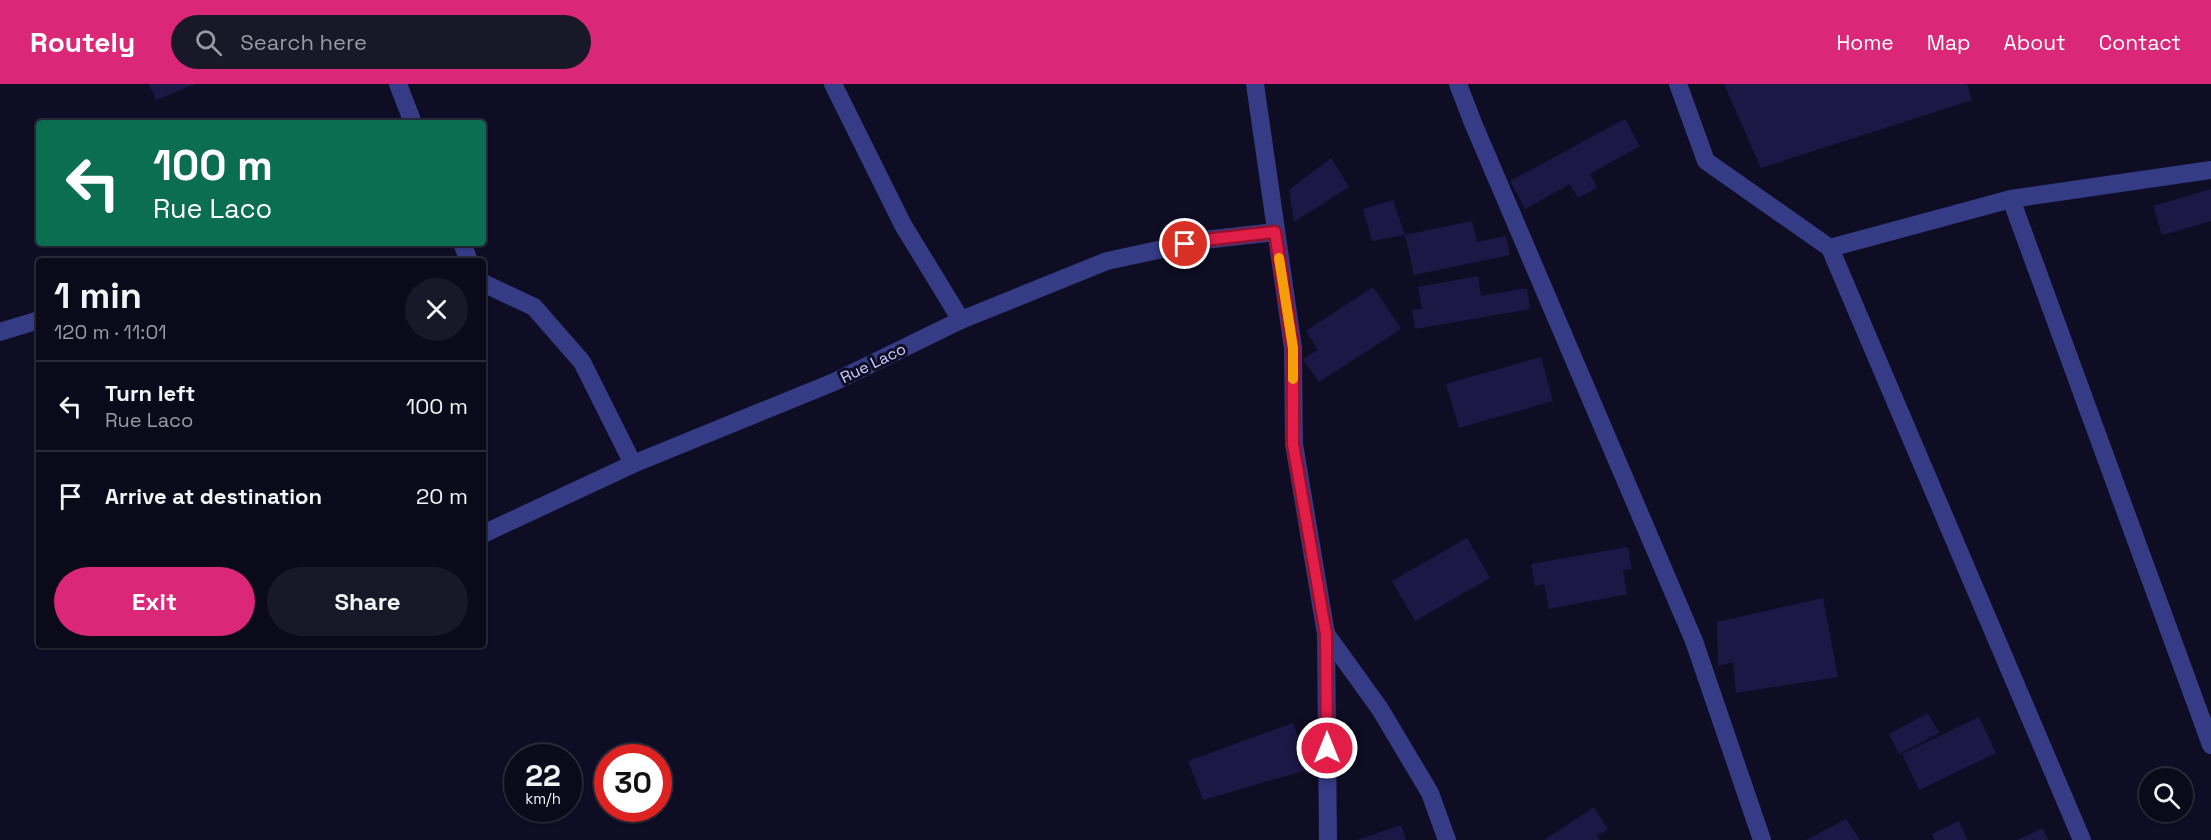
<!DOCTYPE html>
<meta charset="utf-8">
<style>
body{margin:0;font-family:"Space Grotesk",sans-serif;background:#181828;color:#f1f3f6;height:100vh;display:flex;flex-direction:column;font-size:22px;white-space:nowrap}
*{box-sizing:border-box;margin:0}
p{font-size:20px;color:#999aa3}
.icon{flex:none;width:33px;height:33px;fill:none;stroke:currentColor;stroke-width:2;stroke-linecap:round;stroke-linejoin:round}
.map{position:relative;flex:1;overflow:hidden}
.drawer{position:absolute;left:36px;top:174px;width:450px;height:390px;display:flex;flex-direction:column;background:#0a0a1b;border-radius:6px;box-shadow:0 2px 4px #0004,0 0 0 2px #2a2b3a}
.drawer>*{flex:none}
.top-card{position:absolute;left:36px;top:36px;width:450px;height:126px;border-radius:6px;box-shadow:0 2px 4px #0004,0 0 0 2px #2a2b3a;background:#0b6e4f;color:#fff;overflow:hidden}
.fabs{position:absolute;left:2139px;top:684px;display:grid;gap:12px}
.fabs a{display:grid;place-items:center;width:54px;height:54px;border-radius:50%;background:#0a0a1b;box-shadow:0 2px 4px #0004,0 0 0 2px #2a2b3a;font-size:30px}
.speed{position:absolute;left:504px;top:660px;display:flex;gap:12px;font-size:30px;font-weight:700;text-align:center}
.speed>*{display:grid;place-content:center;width:78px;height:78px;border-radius:50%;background:#0a0a1b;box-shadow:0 2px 4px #0004,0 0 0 2px #2a2b3a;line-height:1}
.speed small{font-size:15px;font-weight:400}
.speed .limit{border:9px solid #d22;background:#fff;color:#111}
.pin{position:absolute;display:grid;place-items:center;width:51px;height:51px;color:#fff;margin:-26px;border:3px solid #fff;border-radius:50%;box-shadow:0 2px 6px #0007}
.me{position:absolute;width:66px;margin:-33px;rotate:0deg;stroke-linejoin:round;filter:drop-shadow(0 0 4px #0008)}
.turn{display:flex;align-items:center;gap:21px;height:126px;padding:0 18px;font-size:27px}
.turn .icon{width:78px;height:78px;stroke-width:2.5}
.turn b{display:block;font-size:42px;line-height:51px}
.round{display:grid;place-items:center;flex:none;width:63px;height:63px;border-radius:32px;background:#181828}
.headline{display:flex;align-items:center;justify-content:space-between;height:102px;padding:0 18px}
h1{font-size:36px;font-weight:700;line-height:45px}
.primary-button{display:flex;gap:12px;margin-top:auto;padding:12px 18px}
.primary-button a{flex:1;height:69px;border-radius:36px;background:#db2777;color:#fff;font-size:24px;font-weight:700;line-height:69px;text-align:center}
.primary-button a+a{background:#181828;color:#f1f3f6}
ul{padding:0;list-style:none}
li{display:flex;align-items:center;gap:18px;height:90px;padding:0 18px;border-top:2px solid #2a2b3a}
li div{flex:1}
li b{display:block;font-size:22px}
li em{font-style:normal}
header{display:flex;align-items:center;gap:36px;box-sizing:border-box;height:84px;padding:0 30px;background:#db2777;color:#fff}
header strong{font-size:28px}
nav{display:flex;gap:33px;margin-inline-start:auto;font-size:21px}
.search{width:420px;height:54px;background:#181828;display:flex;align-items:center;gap:15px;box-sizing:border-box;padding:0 21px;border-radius:33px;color:#999aa3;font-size:22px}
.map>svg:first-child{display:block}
.building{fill:#1c1846}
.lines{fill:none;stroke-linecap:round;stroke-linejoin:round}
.street{stroke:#353b85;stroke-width:18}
.route-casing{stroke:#92132f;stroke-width:15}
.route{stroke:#e11d48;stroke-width:10}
.slow{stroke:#f59e0b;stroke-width:10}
.labels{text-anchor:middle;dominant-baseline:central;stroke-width:6;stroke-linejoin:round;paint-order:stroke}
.street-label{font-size:16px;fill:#cfcfff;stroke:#0e0d24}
</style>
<header>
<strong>Routely</strong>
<div class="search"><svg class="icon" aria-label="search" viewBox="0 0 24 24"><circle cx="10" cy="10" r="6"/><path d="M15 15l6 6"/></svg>Search here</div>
<nav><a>Home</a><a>Map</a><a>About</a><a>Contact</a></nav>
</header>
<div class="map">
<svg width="2211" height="756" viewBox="0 0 2211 756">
<rect width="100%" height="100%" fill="#0e0d24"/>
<g class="building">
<path d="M 149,0 L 195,0 L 156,16 Z"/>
<path d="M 1724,0 L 1967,0 L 1972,16 L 1761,84 Z"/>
<path d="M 1625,35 L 1640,62 L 1590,90 L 1597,104 L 1578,114 L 1570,100 L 1525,125 L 1510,97 Z"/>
<path d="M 1331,74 L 1349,103 L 1294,138 L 1289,106 Z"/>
<path d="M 2211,105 L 2211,137 L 2162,151 L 2153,122 Z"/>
<path d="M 1393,116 L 1405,151 L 1372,157 L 1363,125 Z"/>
<path d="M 1472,137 L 1477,158 L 1506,152 L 1510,171 L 1414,191 L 1405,151 Z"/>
<path d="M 1478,192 L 1481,212 L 1527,204 L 1530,225 L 1415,245 L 1412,226 L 1422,225 L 1418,203 Z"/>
<path d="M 1373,203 L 1401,245 L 1319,298 L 1303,275 L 1318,266 L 1306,247 Z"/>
<path d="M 1541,273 L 1553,317 L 1459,344 L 1446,300 Z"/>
<path d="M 1467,454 L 1490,494 L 1415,537 L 1392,497 Z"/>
<path d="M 1628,463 L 1632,485 L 1623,486 L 1627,510 L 1549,525 L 1544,500 L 1535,502 L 1531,480 Z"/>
<path d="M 1823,514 L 1838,593 L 1736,609 L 1733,578 L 1718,582 L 1717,538 Z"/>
<path d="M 1928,629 L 1939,649 L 1899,670 L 1889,650 Z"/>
<path d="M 1979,633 L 1996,669 L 1919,706 L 1902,670 Z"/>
<path d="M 1293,639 L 1310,685 L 1203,716 L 1188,677 Z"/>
<path d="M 1594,723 L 1608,745 L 1597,752 L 1600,756 L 1544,756 Z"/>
<path d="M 1846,735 L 1860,756 L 1806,756 Z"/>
<path d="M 1959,737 L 1967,756 L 1935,756 L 1932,750 Z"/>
<path d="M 1401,741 L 1406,756 L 1357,756 Z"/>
<path d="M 2043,744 L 2048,756 L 2017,756 Z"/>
</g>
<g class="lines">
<g class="street">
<path d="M 398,0 L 413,39"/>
<path d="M 833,0 L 903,141 L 961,236"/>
<path d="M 1255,0 L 1293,264 L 1294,360 L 1326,550 L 1328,756"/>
<path d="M 1458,0 L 1473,39 L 1694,557 L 1762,756"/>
<path d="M 1678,0 L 1706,77 L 1830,164 L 2011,115 L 2211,86"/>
<path d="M 2011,115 L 2211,661"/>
<path d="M 462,159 L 469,177"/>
<path d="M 1830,164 L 2082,756"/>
<path d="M 483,199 L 534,223 L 582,278 L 633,380"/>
<path d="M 0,248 L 39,236"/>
<path d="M 483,450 L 633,380 L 834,298 L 961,236 L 1107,177 L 1204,156 L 1275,148"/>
<path d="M 1326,550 L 1380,625 L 1430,709 L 1447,756"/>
</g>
</g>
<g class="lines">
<g class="route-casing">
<path id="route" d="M 1185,160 L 1204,156 L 1275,148 L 1293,264 L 1293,360 L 1326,550 L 1327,664"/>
</g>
<use href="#route" class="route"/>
<path class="slow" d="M 1279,174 L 1293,264 L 1293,295"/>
</g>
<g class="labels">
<g class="street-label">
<text transform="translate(873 279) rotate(-26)">Rue Laco</text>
</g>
</g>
</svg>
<div class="fabs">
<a><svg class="icon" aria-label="search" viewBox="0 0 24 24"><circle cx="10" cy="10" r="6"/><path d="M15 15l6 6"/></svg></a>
</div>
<div class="speed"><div>22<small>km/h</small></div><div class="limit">30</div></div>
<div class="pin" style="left:1185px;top:160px;background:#d93025"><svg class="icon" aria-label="arrive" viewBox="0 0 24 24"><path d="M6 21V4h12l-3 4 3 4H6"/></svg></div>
<svg class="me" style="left:1327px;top:664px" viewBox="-20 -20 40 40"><circle r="17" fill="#e11d48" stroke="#fff" stroke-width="3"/><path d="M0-11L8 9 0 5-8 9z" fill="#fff"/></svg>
<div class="top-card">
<div class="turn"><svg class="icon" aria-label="left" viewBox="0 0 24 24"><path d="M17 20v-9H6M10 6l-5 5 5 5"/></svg><div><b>100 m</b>Rue Laco</div></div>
</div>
<section class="drawer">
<div class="headline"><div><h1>1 min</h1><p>120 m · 11:01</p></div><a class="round"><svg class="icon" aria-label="close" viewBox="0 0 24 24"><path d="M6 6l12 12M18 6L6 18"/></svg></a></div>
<ul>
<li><svg class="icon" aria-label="left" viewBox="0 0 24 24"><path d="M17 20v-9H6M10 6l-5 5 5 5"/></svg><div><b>Turn left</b><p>Rue Laco</p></div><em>100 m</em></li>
<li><svg class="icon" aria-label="arrive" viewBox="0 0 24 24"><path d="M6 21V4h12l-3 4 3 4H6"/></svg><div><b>Arrive at destination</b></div><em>20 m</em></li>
</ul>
<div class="primary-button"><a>Exit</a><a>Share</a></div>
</section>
</div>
